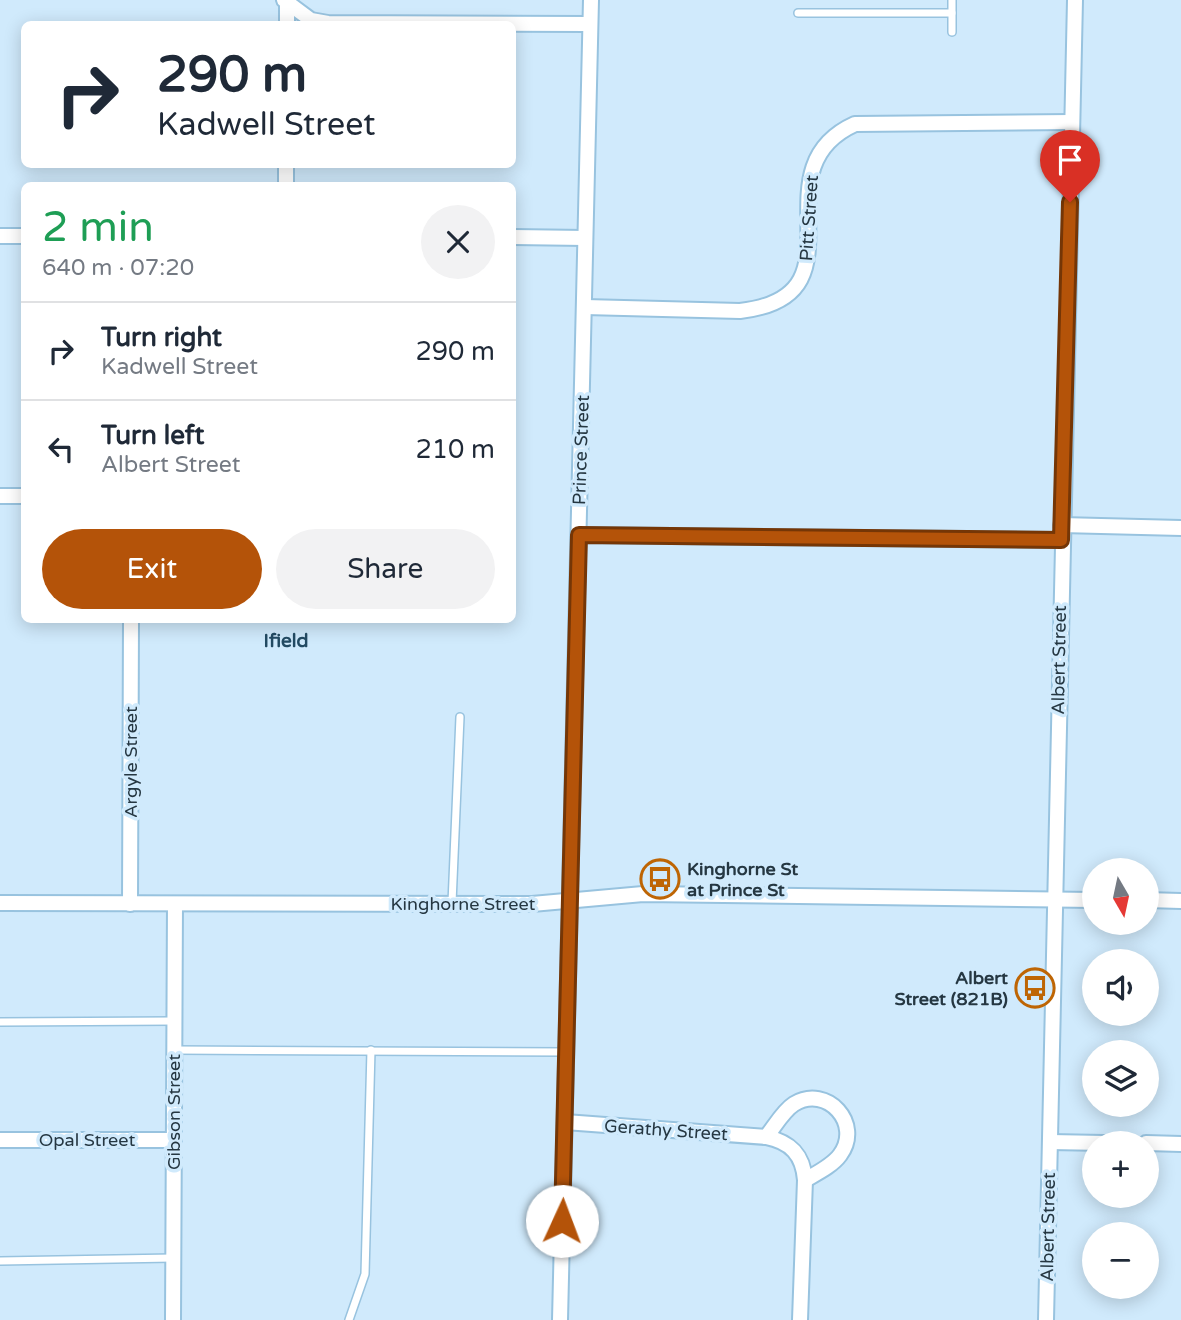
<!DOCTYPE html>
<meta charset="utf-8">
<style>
body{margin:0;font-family:"Varela Round",sans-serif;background:#f2f2f3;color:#1f2937;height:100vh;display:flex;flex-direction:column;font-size:26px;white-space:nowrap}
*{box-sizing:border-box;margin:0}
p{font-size:23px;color:#747a83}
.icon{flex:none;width:38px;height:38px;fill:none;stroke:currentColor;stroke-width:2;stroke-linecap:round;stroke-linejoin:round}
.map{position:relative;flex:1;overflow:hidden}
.drawer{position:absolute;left:21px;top:182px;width:495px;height:441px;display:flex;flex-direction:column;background:#fff;border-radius:10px;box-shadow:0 4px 18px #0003}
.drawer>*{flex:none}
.hud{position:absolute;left:21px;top:21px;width:495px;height:147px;border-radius:10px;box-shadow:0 4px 18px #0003;background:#fff;color:#1f2937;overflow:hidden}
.needle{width:46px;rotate:171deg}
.fabs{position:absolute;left:1082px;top:858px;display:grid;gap:14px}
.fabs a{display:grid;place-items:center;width:77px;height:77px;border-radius:50%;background:#fff;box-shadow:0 4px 18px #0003;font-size:35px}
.pin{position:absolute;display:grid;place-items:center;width:60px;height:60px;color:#fff;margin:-72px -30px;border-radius:50% 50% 50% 0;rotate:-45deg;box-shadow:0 0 7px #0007}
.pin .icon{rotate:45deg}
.me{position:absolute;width:77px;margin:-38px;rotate:2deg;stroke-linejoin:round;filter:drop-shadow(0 0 5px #0008)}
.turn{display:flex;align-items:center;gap:24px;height:147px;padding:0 21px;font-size:32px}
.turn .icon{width:91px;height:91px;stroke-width:2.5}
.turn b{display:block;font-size:49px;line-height:60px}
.round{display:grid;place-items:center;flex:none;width:74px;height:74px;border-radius:37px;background:#f2f2f3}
.overview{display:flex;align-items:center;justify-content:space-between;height:119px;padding:0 21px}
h1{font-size:42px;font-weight:600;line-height:52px;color:#1e9e55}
.action{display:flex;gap:14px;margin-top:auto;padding:14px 21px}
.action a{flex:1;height:80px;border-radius:42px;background:#b45309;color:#fff;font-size:28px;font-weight:600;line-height:80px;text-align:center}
.action a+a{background:#f2f2f3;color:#1f2937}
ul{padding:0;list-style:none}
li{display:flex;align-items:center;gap:21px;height:98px;padding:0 21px;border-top:2px solid #e0e1e3}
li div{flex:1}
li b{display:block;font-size:26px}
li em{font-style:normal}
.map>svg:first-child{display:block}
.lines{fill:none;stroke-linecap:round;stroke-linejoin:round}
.service-casing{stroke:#98c3df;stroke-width:10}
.minor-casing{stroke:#98c3df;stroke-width:18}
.service{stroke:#fff;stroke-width:7}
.minor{stroke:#fff;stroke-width:14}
.route-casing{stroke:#753606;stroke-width:18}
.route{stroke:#b45309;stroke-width:12}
.labels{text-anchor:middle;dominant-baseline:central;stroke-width:7;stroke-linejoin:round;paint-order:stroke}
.street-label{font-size:18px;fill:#253742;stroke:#d0eafc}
.poi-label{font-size:18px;font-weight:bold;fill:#253742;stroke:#d0eafc;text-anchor:start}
.neighbourhood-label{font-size:19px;font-weight:bold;fill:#234b63;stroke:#d0eafc}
</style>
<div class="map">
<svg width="1181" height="1320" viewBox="0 0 1181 1320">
<rect width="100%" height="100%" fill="#d0eafc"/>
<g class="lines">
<g class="service-casing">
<g id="service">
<path d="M 798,13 L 952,13"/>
<path d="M 952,32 L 952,0"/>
<path d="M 452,903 L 460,717"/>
<path d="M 0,1022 L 174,1021"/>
<path d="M 175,1050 L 567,1052"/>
<path d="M 0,1261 L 173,1258"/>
<path d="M 349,1320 L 365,1274 L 371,1050"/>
</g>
</g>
<g class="minor-casing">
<g id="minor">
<path d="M 284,0 L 311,20 L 328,23 L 590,24"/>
<path d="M 287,24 L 287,5"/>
<path d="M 286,186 L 286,164"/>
<path d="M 0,236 L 24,236"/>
<path d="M 513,237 L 585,238"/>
<path d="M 585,307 L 740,311 C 871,296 753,170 855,124 L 1072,122"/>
<path d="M 0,496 L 24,496"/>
<path d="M 1061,525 L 1181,528"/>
<path d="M 579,535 L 1061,540"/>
<path d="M 1146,900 L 1181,901"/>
<path d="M 0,903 L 532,904 L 643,894 L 1094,900"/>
<path d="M 130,904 L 131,620"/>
<path d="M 565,1122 L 766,1137 C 791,1142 803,1155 805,1180 L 800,1320"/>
<path d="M 766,1137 C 775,1126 783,1111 794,1104 C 827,1084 863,1124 840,1155 C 832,1166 817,1173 805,1180"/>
<path d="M 0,1140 L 173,1140"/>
<path d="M 1050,1142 L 1104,1143"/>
<path d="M 1146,1143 L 1181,1144"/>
<path d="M 173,1320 L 175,904"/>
<path d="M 560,1320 L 591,0"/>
<path d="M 1046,1320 L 1075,0"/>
</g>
</g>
<use href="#service" class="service"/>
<use href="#minor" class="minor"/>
</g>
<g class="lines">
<g class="route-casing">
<path id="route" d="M 562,1221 L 579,535 L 1061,540 L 1070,202"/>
</g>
<use href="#route" class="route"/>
</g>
<defs>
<g id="bus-ring" transform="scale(2.0125)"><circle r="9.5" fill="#d0eafc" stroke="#be6504" stroke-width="1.5"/><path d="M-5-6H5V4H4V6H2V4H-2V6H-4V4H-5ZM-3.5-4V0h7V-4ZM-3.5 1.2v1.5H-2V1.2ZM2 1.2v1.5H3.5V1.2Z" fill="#be6504"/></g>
</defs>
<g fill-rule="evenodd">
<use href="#bus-ring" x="660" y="879"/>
<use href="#bus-ring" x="1035" y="988"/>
</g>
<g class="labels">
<g class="street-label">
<text transform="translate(809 218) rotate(-86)">Pitt Street</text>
<text transform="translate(581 450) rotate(-88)">Prince Street</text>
<text transform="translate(1059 660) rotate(-89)">Albert Street</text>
<text transform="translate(131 762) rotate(-90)">Argyle Street</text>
<text x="463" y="904">Kinghorne Street</text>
<text transform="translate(174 1112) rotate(-90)">Gibson Street</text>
<text transform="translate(666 1130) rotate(4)">Gerathy Street</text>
<text x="87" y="1140">Opal Street</text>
<text transform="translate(1048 1227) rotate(-89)">Albert Street</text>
</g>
<g class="poi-label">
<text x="687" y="869">Kinghorne St<tspan x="687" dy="21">at Prince St</tspan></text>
<text x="1008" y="978" text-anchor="end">Albert<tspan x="1008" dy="21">Street (821B)</tspan></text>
</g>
<g class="neighbourhood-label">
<text x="286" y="641">Ifield</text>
</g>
</g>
</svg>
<div class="fabs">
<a><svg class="needle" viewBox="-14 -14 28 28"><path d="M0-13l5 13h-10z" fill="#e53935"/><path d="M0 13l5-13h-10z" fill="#747a83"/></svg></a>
<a><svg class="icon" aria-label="sound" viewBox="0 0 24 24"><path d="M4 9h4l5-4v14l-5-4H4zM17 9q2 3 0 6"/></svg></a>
<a><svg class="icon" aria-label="layers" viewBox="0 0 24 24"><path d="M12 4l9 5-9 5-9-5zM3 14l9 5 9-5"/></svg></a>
<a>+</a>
<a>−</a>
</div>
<div class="pin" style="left:1070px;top:202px;background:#d93025"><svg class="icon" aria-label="arrive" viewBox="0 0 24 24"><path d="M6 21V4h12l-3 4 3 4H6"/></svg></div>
<svg class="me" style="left:562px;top:1221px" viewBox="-20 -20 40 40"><circle r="19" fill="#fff"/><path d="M0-13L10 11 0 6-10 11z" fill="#b45309"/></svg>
<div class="hud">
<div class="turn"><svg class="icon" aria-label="right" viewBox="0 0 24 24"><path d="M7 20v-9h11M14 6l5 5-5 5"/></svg><div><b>290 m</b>Kadwell Street</div></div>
</div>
<section class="drawer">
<div class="overview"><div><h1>2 min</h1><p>640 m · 07:20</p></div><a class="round"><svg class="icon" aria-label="close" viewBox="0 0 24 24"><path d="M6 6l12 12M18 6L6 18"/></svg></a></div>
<ul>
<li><svg class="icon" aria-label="right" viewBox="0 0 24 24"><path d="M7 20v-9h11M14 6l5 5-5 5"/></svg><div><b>Turn right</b><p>Kadwell Street</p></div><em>290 m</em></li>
<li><svg class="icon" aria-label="left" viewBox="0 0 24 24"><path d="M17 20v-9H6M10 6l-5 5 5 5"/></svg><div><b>Turn left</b><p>Albert Street</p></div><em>210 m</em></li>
</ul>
<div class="action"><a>Exit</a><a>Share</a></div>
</section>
</div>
